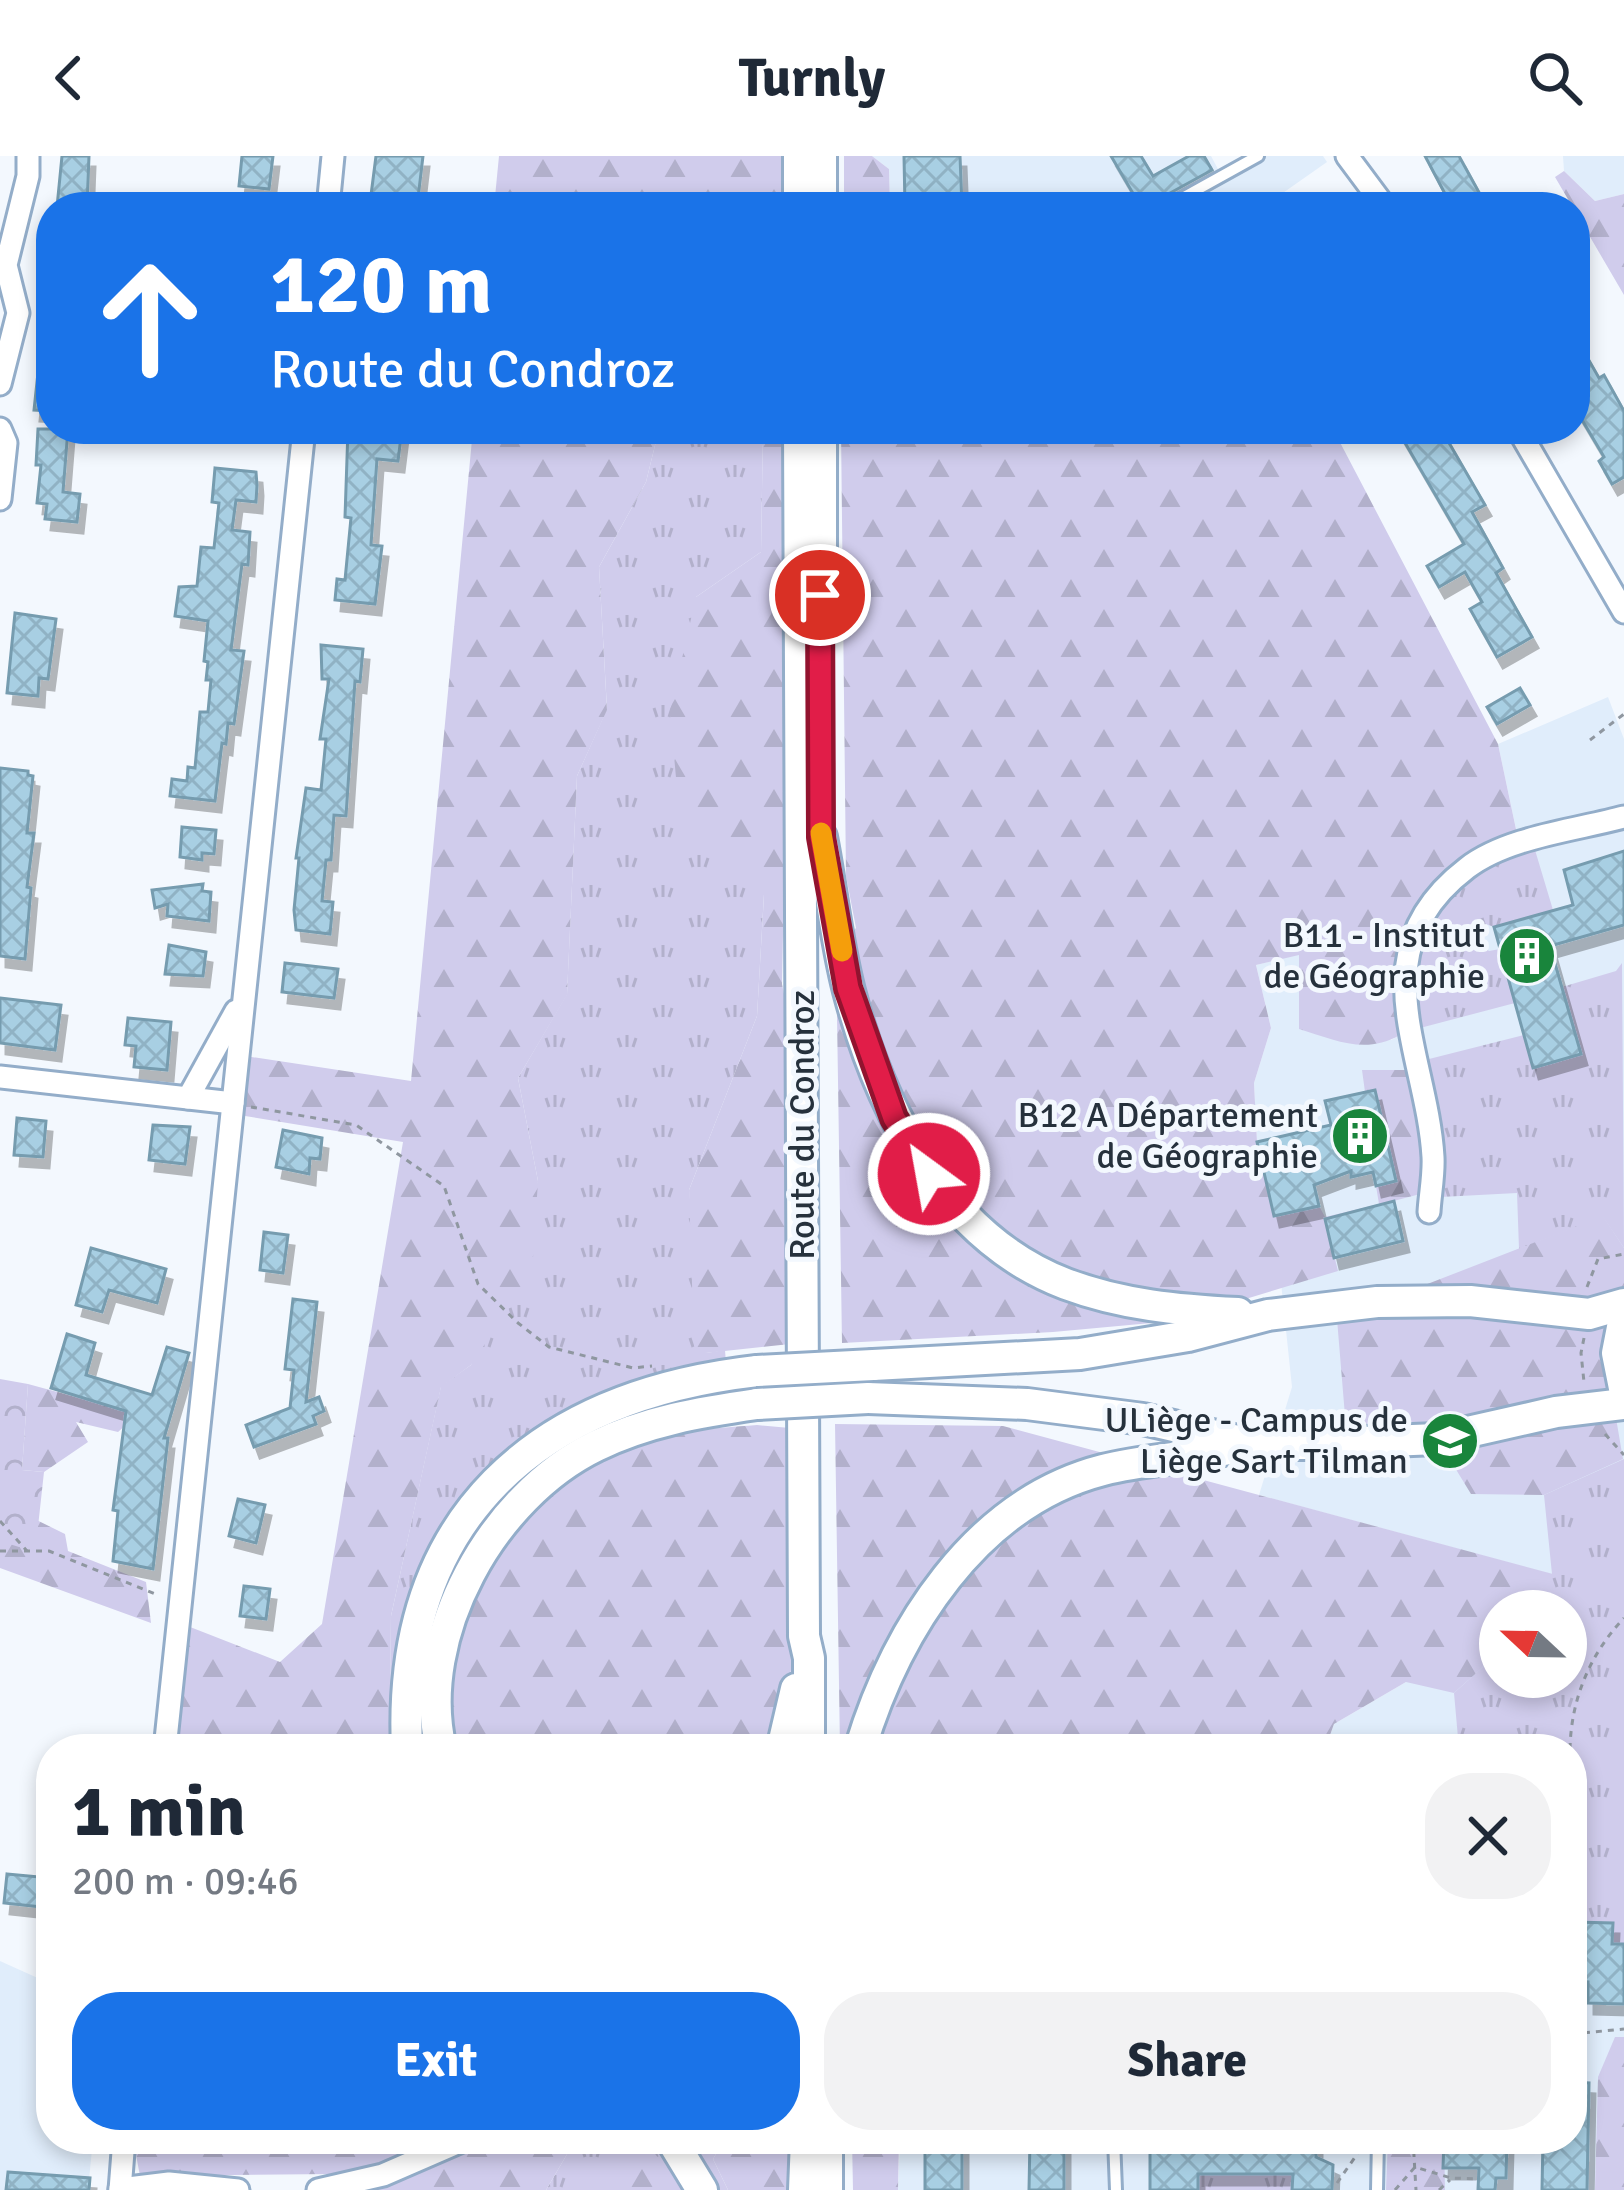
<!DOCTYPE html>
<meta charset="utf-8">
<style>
body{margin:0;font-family:Signika,sans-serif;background:#f2f2f3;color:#1f2937;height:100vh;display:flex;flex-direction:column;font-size:45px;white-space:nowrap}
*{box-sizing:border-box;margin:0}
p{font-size:39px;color:#747a83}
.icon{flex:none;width:66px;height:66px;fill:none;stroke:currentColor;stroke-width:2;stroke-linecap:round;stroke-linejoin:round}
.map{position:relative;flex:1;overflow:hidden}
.panel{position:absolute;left:36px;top:1578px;width:1551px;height:420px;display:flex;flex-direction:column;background:#fff;border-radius:48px;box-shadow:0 6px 18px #0003}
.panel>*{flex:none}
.top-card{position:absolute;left:36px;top:36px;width:1554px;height:252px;border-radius:48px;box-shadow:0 6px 18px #0003;background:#1a73e8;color:#fff;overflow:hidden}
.needle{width:78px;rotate:292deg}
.controls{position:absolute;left:1479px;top:1434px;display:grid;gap:24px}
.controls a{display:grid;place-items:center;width:108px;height:108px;border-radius:50%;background:#fff;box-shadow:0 6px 18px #0003;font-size:60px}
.pin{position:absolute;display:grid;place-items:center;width:102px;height:102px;color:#fff;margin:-51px;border:6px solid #fff;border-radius:50%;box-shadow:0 3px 12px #0007}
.me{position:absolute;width:132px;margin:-66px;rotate:328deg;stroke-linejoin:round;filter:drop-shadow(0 0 9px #0008)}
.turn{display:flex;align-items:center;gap:42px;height:252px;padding:0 36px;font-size:54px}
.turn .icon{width:156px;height:156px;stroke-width:2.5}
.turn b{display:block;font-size:84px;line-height:102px}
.round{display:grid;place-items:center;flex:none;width:126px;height:126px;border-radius:48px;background:#f2f2f3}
.summary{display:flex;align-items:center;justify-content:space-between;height:204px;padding:0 36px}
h1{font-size:72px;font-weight:700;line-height:90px}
.primary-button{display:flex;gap:24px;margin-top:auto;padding:24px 36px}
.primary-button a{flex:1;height:138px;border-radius:48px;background:#1a73e8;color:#fff;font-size:48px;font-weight:700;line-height:138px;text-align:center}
.primary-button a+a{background:#f2f2f3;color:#1f2937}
header{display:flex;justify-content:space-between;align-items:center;height:156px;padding:0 36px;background:#fff;font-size:54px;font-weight:700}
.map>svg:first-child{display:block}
.built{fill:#e0edfb}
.grass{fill:url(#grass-tufts)}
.forest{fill:url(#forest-firs)}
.park{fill:url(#park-crowns)}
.building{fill:url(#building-cross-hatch);stroke:#769caf;stroke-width:3;filter:url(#shadow)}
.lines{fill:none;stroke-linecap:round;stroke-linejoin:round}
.service-casing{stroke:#93adc9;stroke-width:16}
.minor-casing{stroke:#93adc9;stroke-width:27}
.secondary-casing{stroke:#93adc9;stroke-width:36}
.path{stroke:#8f97a0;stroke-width:3;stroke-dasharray:6 6;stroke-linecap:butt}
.service{stroke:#fff;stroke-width:10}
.minor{stroke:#fff;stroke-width:21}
.secondary{stroke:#fff;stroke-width:30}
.secondary-bridge-casing{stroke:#93adc9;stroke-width:36;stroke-linecap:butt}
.secondary-bridge{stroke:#fff;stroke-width:30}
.route-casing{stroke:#92132f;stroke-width:30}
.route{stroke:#e11d48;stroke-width:21}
.slow{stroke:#f59e0b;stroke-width:21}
.labels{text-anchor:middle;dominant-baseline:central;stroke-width:10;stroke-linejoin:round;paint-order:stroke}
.poi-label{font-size:36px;fill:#26313c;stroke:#f3f8fe;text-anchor:end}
.street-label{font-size:36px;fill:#26313c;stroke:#f3f8fe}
</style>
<header><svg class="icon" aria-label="back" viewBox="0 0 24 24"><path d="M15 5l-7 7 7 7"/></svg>Turnly<svg class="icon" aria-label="search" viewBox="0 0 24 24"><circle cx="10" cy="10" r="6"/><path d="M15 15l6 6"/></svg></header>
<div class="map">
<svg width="1624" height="2034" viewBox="0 0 1624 2034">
<defs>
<pattern id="grass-tufts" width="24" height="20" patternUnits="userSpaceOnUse" patternTransform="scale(3)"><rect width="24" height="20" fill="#d0ccec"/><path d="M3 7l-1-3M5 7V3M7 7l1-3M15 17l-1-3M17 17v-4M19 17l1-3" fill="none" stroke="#b2b0cb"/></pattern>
<pattern id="forest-firs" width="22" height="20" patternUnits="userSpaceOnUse" patternTransform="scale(3)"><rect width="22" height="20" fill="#d0ccec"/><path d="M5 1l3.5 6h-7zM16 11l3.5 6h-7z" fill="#b2b0cb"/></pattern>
<pattern id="park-crowns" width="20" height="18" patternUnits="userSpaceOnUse" patternTransform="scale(3)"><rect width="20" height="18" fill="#d0ccec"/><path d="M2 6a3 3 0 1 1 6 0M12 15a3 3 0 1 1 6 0" fill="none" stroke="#b2b0cb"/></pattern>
<pattern id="building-cross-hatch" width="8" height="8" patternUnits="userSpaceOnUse" patternTransform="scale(3)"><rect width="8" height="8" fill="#a8cfe3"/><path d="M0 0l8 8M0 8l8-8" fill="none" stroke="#90b2c4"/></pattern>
<filter id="shadow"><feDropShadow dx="6" dy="11" stdDeviation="0" flood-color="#0004"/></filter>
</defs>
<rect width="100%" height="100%" fill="#f3f8fe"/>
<g class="built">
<path d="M 872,0 L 1211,0 L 1219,15 L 1245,0 L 1323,0 L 1327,6 L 1263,51 L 890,51 L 889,13 Z"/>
<path d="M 1563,0 L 1624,0 L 1624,38 L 1595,45 L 1564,15 Z"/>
<path d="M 1608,541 L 1624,583 L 1624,2034 L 898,2034 L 900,1983 L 1572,1983 L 1572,1593 L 1325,1593 L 1334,1568 L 1406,1526 L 1486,1508 L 1500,1489 L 1500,1521 L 1566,1521 L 1566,1455 L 1525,1455 L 1551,1418 L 1259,1339 L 1292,1231 L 1274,1060 L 1257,986 L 1254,927 L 1271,872 L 1256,809 L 1300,798 L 1391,884 L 1400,879 L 1410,890 L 1427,755 L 1519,687 L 1498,588 Z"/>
<path d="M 0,1805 L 51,1828 L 51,1983 L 93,1983 L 88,2034 L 0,2034 Z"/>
</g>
<g class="grass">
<path d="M 659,273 L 763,273 L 761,396 L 696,441 L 764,738 L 757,860 L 689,1034 L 706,1197 L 725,1194 L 726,1207 C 598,1228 498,1275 432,1392 C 405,1441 399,1500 390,1553 L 391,1460 L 441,1230 L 471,1209 L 538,1025 L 518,922 L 567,838 L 577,620 L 607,553 L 599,411 L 646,326 Z"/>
<path d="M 1535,694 L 1553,754 L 1494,771 L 1486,768 L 1478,780 L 1482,790 L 1489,795 L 1500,793 L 1515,847 L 1420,872 C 1407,819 1421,759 1464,723 C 1483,707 1512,701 1535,694 Z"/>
<path d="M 1622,807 L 1624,1092 L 1603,1061 L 1519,1093 L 1517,1037 L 1441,1041 L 1440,1001 L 1422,910 L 1429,903 L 1524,879 L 1534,912 L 1580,898 L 1562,831 L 1616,815 Z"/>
<path d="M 1624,1303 L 1624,1788 L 1612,1788 L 1612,1767 L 1573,1766 L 1572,1593 L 1459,1593 L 1454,1537 L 1486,1508 L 1500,1489 L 1500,1521 L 1566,1521 L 1566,1455 L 1525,1455 L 1552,1418 L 1544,1339 Z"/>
<path d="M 576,1983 L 725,1983 L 713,2003 L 728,2034 L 546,2034 Z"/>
<path d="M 1198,2011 L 1293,2018 L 1292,2034 L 1198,2034 Z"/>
</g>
<g class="forest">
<path d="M 499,0 L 789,0 L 788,51 L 494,51 Z"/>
<path d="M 844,0 L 872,0 L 889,13 L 890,51 L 844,51 Z"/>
<path d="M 1564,15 L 1595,45 L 1624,38 L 1624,139 L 1555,21 Z"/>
<path d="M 473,273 L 659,273 L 646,326 L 599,411 L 607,554 L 577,620 L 567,839 L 518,922 L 538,1025 L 532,1117 L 471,1209 L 441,1231 L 391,1460 L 390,1553 L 396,1593 L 173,1593 L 185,1469 L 280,1506 L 322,1468 L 403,986 L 239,959 L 245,900 L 411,925 Z"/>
<path d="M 763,273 L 784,273 L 789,484 L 782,828 L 792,879 L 790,1188 L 706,1197 L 694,1190 L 689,1034 L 757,860 L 764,739 L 679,655 L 670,555 L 696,441 L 761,396 Z"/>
<path d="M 841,273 L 1333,273 L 1498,588 L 1517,678 C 1499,687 1472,694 1457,707 C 1406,750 1392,817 1400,879 C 1365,899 1335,884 1299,873 L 1299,799 L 1256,809 L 1271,872 L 1254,927 L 1257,986 L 1274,1060 L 1319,1050 L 1325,1061 L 1379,1048 L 1376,1030 L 1396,1025 L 1375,934 L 1365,936 L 1362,914 L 1406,914 L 1424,1000 L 1424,1037 L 1325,1063 L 1338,1115 L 1173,1165 L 1053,1176 L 842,1187 L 836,794 L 856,772 L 846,720 Z"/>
<path d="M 1603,1060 L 1624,1092 L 1624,1133 L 1608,1155 L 1603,1186 L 1623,1303 L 1544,1339 L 1471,1338 L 1430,1271 L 1346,1272 L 1337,1163 Z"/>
<path d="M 28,1228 L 138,1258 L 118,1276 L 76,1266 L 88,1286 L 44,1316 L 22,1314 Z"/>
<path d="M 835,1268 L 1003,1270 L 1553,1418 L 1525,1455 L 1500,1455 C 1500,1503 1488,1506 1454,1537 L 1406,1526 L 1334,1568 L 1325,1593 L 840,1593 Z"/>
<path d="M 757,1269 L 790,1272 L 791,1514 L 784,1564 L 774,1593 L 455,1593 C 425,1471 516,1345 622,1293 C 663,1273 712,1273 757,1269 Z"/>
<path d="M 0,1346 L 65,1378 L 68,1395 L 146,1426 L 151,1467 L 0,1412 Z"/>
<path d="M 1615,1881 L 1624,1881 L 1624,2034 L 1595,2034 L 1598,1921 Z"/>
<path d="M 133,1983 L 576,1983 L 546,2034 L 360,2034 L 331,2018 L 140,2020 Z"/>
<path d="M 639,1983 L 644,1983 L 682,2034 L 598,2034 Z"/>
<path d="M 725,1983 L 795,1983 L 794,2034 L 728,2034 L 713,2003 Z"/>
<path d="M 852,1983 L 899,1983 L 898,2034 L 853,2034 Z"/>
<path d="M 1388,1983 L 1444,1983 L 1445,2034 L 1386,2034 Z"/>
</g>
<path class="park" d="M 0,1223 L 28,1228 L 22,1314 L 44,1316 L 36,1389 L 19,1391 L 0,1385 Z"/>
<g class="building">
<path d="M 62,0 L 89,0 L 87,51 L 57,51 Z"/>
<path d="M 242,0 L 273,0 L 269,33 L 239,30 Z"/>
<path d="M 376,0 L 423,0 L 417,51 L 370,47 Z"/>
<path d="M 904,0 L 960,0 L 962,51 L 905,51 Z"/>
<path d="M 1111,0 L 1141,0 L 1153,20 L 1189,0 L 1204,0 L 1212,14 L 1161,42 L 1156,51 L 1141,51 Z"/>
<path d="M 1425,0 L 1459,0 L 1487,51 L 1452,51 Z"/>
<path d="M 1575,180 L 1599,222 L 1604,219 L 1624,255 L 1624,321 L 1612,328 L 1599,305 L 1604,301 L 1575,252 Z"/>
<path d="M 40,198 L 51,199 L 51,255 L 34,254 Z"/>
<path d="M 38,273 L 68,273 L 63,336 L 80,338 L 77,366 L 45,363 L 47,348 L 37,347 L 41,309 L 36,309 Z"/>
<path d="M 348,273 L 402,273 L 398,305 L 377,303 L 371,389 L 382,390 L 375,448 L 335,444 L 337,423 L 345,424 L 351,362 L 345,361 Z"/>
<path d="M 1397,273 L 1441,273 L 1485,349 L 1472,356 L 1503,412 L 1496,417 L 1532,481 L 1497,501 L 1470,453 L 1482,446 L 1465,416 L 1439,431 L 1427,410 L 1464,388 Z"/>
<path d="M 215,312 L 256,316 L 257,329 L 256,346 L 236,344 L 232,374 L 250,376 L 248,409 L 242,408 L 231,494 L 244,495 L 234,568 L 228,567 L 226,588 L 222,587 L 215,645 L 170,640 L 172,623 L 187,625 L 188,611 L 195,612 L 200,556 L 208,556 L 211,524 L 206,524 L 208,506 L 204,505 L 208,465 L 175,460 L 179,431 L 197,430 L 201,391 L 214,392 L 219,347 L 212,346 Z"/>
<path d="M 15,457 L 56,463 L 48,523 L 39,522 L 38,540 L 7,537 Z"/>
<path d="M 321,489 L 363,493 L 360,526 L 355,525 L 346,660 L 334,659 L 331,704 L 326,704 L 322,745 L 333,746 L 330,778 L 296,774 L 294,754 L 299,702 L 296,702 L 306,632 L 321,634 L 326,583 L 320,583 L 329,523 L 322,523 Z"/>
<path d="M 1520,532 L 1530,549 L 1497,568 L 1487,551 Z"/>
<path d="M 0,612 L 28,615 L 28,619 L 33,620 L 27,677 L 34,677 L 27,731 L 31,732 L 25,803 L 0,800 Z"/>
<path d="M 182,671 L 216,674 L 214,698 L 202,697 L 202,704 L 180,701 Z"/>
<path d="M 1624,695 L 1624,769 L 1550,790 L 1581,898 L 1533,912 L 1494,771 L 1573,749 L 1564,714 Z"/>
<path d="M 203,728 L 202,735 L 211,736 L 209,765 L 167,760 L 168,748 L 155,752 L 152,734 Z"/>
<path d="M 169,789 L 206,796 L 203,820 L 165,818 Z"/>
<path d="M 285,807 L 338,813 L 334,842 L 282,836 Z"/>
<path d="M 0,842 L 61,849 L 55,894 L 0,887 Z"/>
<path d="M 128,862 L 171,866 L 167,914 L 134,911 L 136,890 L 125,889 Z"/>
<path d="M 1375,934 L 1396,1025 L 1376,1030 L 1373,1016 L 1351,1021 L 1351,1015 L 1314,1029 L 1319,1050 L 1274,1060 L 1257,986 L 1331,969 L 1325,945 Z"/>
<path d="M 17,962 L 46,965 L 43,1001 L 14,999 Z"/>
<path d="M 153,969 L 190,971 L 185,1008 L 149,1004 Z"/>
<path d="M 283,974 L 322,982 L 320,1003 L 310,1002 L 309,1018 L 276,1011 Z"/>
<path d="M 1394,1045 L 1403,1085 L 1334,1102 L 1325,1063 Z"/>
<path d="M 264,1076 L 288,1079 L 283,1117 L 260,1114 Z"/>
<path d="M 91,1092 L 166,1113 L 157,1147 L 109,1134 L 102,1156 L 76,1149 Z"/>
<path d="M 293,1143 L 317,1146 L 306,1246 L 319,1241 L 324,1255 L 313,1260 L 316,1268 L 254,1291 L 246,1269 L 290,1252 L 294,1214 L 285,1213 Z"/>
<path d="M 67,1178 L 95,1187 L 86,1219 L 152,1239 L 167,1191 L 189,1197 L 164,1282 L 168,1282 L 153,1413 L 113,1405 L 118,1355 L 113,1354 L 126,1255 L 51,1232 Z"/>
<path d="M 238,1343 L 265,1349 L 256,1387 L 229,1380 Z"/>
<path d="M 244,1430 L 270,1433 L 266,1463 L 240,1460 Z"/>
<path d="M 7,1718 L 51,1722 L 51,1752 L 4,1747 Z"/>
<path d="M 1573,1766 L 1613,1767 L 1612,1788 L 1624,1788 L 1624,1848 L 1588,1847 L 1588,1826 L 1572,1825 Z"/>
<path d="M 1572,1926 L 1589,1927 L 1587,2034 L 1542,2034 L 1543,1983 L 1572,1983 Z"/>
<rect x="925" y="1983" width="37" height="51"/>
<path d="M 1030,1983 L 1064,1983 L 1064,2034 L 1029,2034 Z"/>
<path d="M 1150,1983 L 1316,1983 L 1316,2001 L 1333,2009 L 1332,2034 L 1292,2034 L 1293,2018 L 1198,2018 L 1198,2034 L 1150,2034 Z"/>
<path d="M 1444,1983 L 1507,1983 L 1506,2022 L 1496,2022 L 1495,2034 L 1478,2034 L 1479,2012 L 1443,2012 Z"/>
<path d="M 8,2016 L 90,2022 L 89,2034 L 6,2034 Z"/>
</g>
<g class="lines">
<g class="service-casing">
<g id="service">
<path d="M 1166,51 L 1258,0"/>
<path d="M 1114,1983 L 1116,2034"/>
<path d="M 1377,2034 L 1378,1983"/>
</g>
</g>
<g class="minor-casing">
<g id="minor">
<path d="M 1347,0 L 1385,51"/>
<path d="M 328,51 L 333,0"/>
<path d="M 0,228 L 18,157 L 6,109 L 28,20 L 28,0"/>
<path d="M 0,273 L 6,287 L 0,343"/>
<path d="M 1518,273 L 1624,456"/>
<path d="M 0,921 L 233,947"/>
<path d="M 188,942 L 236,855"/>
<path d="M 1429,1056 C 1430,1038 1434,1019 1433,1001 C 1427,897 1357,796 1467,712 C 1507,681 1576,674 1624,661"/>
<path d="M 165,1593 L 304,273"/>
<path d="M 120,2033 L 169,2027 L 238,2034"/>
<path d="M 120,2034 L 124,1983"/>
<path d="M 318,2034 L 383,2019 L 466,1983"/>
</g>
</g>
<g class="secondary-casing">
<g id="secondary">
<path d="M 799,0 L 799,51"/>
<path d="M 821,0 L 821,51"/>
<path d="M 799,273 L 804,1480 L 809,1502 L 809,1593"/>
<path d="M 821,429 L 821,273"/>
<path d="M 821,681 C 831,732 836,785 849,835 C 880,953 945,1082 1066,1128 C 1122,1149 1179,1154 1238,1157"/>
<path d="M 1624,1161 L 1617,1197 L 1624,1232"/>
<path d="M 873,1209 L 1080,1198 L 1188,1180 L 1268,1159 L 1377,1146 L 1470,1145 L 1589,1158 L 1624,1148"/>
<path d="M 868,1242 L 1027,1248 L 1143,1263 L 1251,1288 L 1316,1288 L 1437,1283 L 1556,1256 L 1624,1248"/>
<path d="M 407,1593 C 396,1361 537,1240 757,1215"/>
<path d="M 441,1593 C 414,1479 493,1340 596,1290 C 647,1265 701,1256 757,1248"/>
<path d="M 782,1593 L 796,1533"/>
<path d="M 860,1593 C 896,1474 975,1347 1103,1314 C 1151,1302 1200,1302 1248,1288"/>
<path d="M 671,1983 L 702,2034"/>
<path d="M 827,1983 L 827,2034"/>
<path d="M 804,2034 L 806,1983"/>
</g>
</g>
<g class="path">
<path d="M 1590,584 L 1624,558"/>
<path d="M 251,951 L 356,969 L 444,1030 L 478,1128 L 518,1167 L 549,1191 L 633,1212 L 652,1210"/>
<path d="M 1587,1131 L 1598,1103 L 1624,1098"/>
<path d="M 1584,1182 L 1581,1197 L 1584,1226"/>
<path d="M 1605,1278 L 1624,1299"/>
<path d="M 0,1365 L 27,1395"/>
<path d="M 0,1395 L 49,1395 L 158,1439"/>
<path d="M 1570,1593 C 1571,1543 1590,1498 1624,1462"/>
<path d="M 1572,1825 L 1579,1838 L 1577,1877"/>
<path d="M 1572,1878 L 1624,1873"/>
<path d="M 1413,1983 L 1416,2034"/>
<path d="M 1337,2027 L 1360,1994"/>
<path d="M 1395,2034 L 1415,2011 L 1451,2022 L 1478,2023"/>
<path d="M 1439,2034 L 1450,2024"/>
</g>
<use href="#service" class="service"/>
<use href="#minor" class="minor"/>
<use href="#secondary" class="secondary"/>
<g class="secondary-bridge-casing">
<g id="secondary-bridge">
<path d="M 757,1215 L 873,1209"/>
<path d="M 757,1248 L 868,1242"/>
</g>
</g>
<use href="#secondary-bridge" class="secondary-bridge"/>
</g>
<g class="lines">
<g class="route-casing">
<path id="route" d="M 820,439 L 821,681 L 848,832 L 894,962 L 929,1018"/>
</g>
<use href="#route" class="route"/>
<path class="slow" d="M 821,677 L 842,795"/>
</g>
<defs>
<g id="building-disc" transform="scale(3)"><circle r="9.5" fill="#19853c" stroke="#f3f8fe"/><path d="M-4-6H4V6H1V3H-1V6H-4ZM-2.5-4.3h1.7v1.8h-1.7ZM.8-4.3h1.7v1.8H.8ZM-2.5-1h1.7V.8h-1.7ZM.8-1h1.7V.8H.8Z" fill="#fff"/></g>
<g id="university-disc" transform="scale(3)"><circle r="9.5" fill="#19853c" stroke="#f3f8fe"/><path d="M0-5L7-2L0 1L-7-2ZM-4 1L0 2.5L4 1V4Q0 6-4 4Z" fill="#fff"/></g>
</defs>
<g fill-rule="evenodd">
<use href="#building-disc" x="1527" y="800"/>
<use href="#building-disc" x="1360" y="980"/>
<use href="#university-disc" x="1450" y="1285"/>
</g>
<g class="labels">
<g class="poi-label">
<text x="1485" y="779">B11 - Institut<tspan x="1485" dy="41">de Géographie</tspan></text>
<text x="1318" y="959">B12 A Département<tspan x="1318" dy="41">de Géographie</tspan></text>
<text x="1408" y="1264">ULiège - Campus de<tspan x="1408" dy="41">Liège Sart Tilman</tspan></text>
</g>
<g class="street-label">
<text transform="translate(802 969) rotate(-90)">Route du Condroz</text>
</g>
</g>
</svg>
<div class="controls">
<a><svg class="needle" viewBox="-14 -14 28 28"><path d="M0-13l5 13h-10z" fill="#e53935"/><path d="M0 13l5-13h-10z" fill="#747a83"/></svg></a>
</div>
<div class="pin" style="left:820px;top:439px;background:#d93025"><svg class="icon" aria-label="arrive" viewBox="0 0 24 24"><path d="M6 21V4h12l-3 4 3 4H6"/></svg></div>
<svg class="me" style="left:929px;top:1018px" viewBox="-20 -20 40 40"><circle r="17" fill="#e11d48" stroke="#fff" stroke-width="3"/><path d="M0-11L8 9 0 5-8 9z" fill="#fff"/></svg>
<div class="top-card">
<div class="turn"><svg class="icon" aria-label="ahead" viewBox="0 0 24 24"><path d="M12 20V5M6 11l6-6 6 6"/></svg><div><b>120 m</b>Route du Condroz</div></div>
</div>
<section class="panel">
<div class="summary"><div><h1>1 min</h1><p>200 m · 09:46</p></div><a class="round"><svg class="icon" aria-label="close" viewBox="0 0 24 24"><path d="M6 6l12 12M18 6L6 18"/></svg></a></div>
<div class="primary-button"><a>Exit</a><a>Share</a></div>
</section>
</div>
